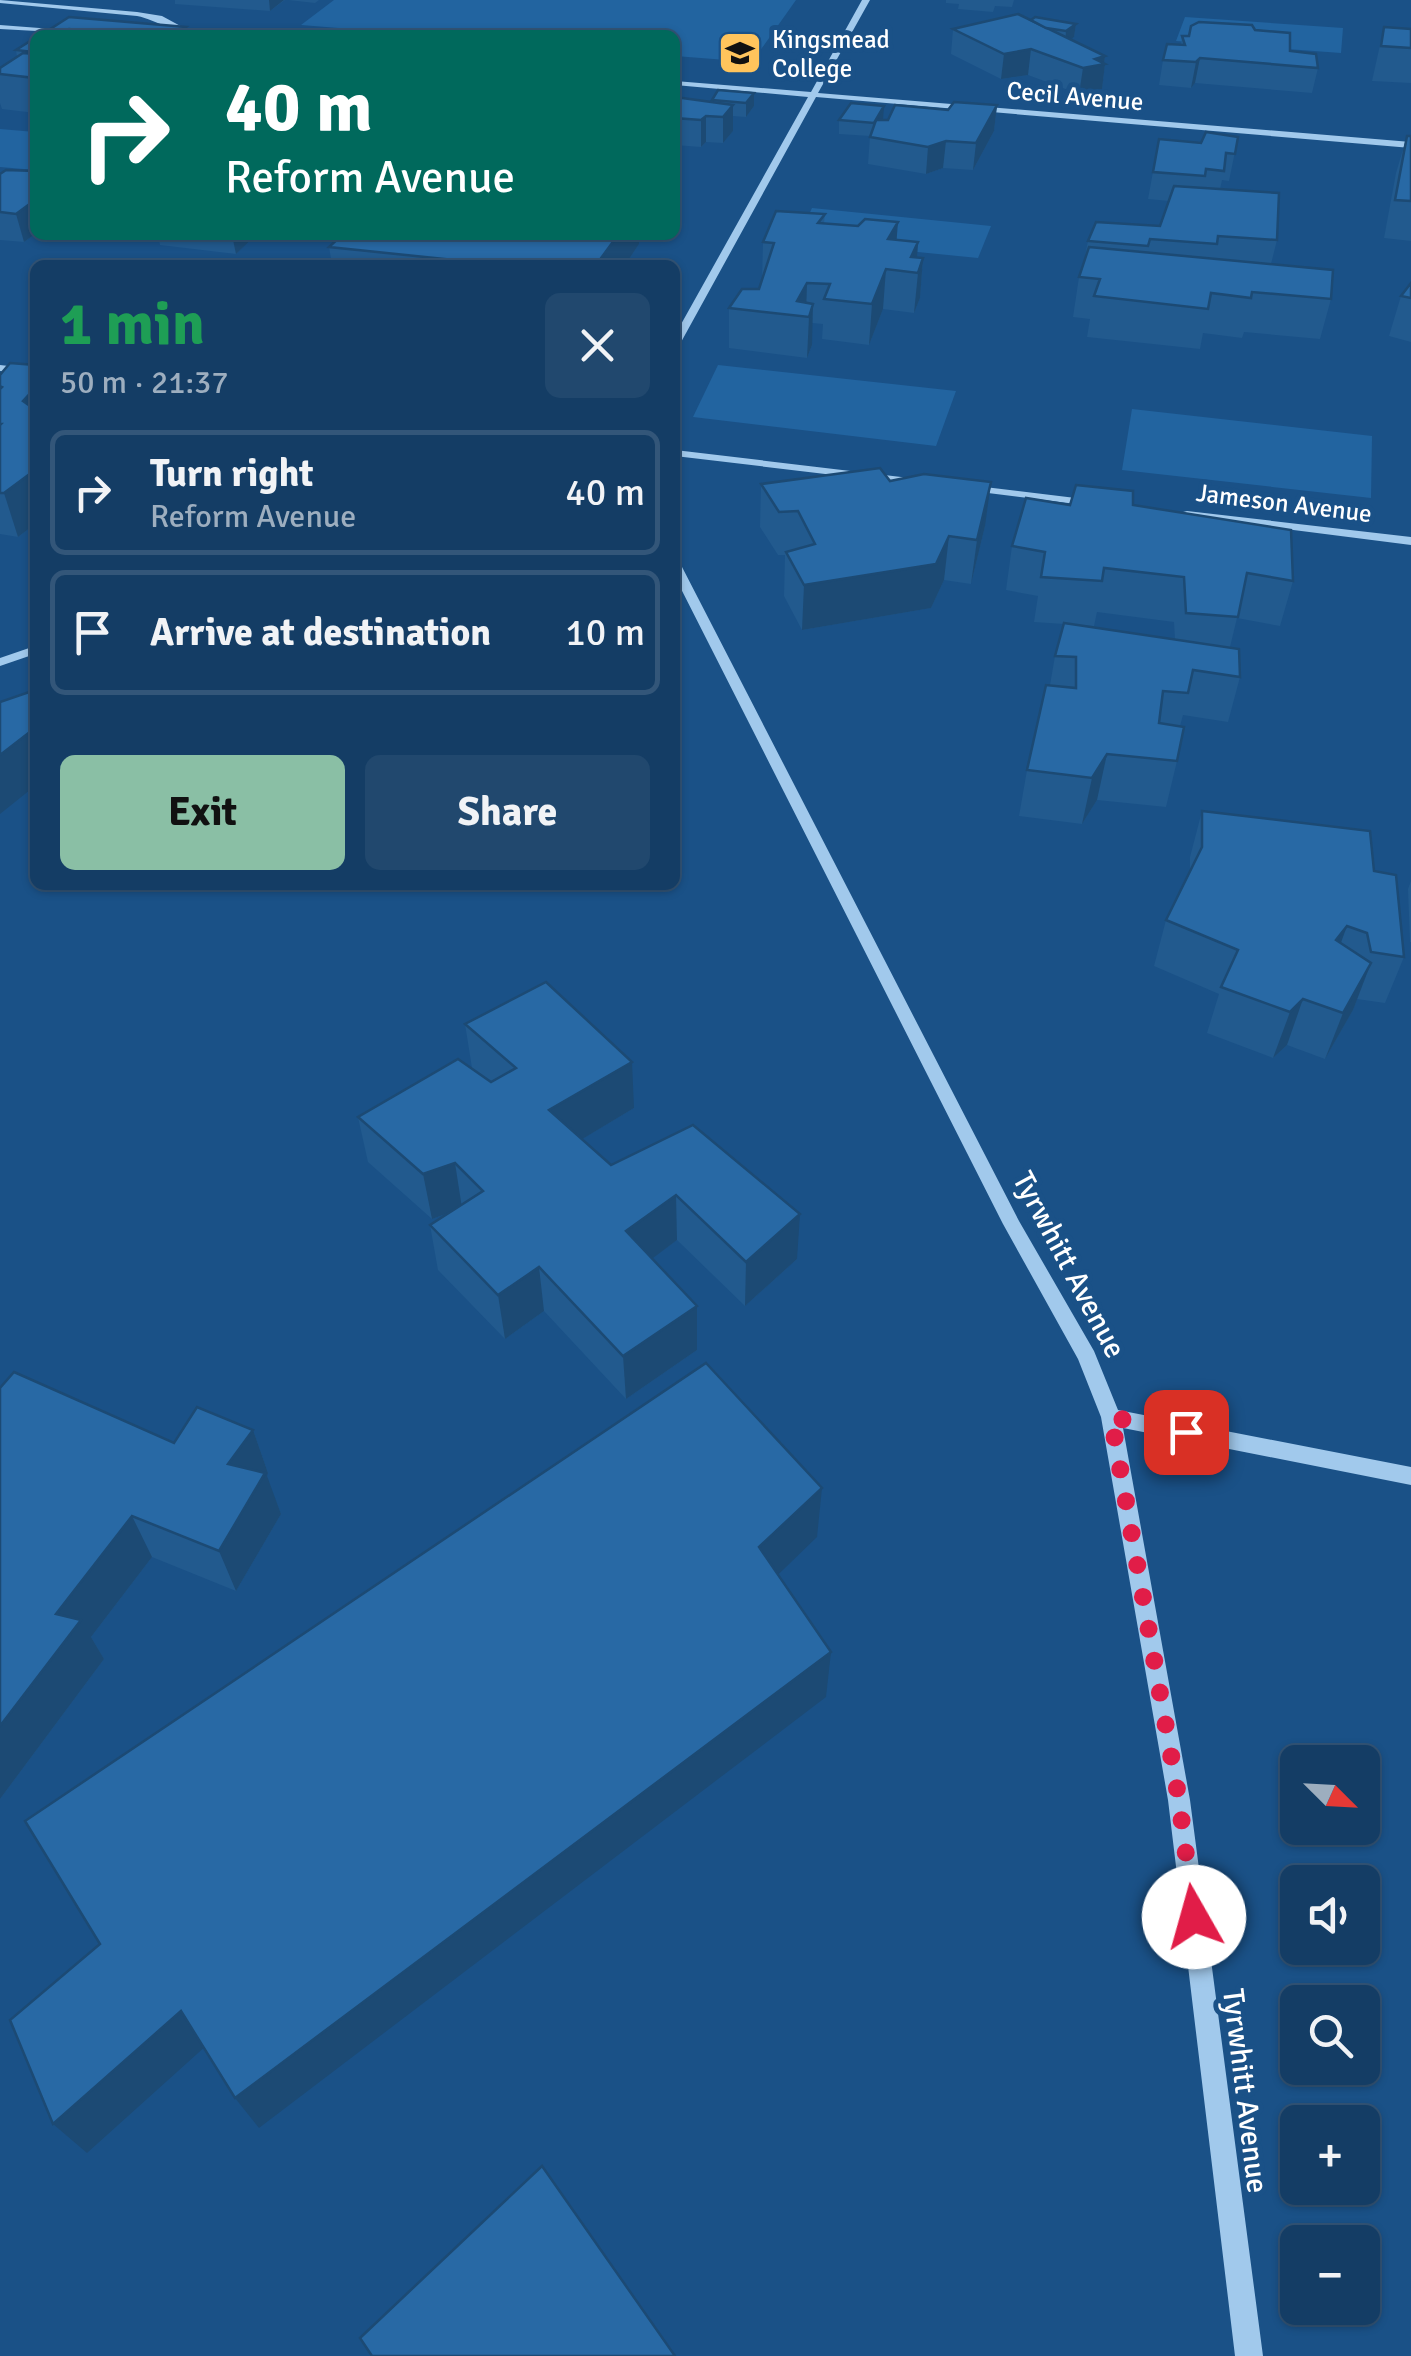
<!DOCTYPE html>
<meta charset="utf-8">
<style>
body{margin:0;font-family:Signika,sans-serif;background:#21486e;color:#f1f3f6;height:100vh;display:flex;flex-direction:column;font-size:38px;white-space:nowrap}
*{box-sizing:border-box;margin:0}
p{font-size:32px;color:#9daebf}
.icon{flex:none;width:55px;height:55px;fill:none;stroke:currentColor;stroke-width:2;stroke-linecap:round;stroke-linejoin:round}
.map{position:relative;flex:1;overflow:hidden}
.details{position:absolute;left:30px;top:260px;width:650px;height:630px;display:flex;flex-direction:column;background:#143d65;border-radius:15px;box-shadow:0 2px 8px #0004,0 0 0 2px #335679}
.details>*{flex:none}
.banner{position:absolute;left:30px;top:30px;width:650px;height:210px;border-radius:15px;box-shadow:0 2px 8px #0004,0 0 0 2px #335679;background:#00695c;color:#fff;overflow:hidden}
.needle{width:65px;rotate:114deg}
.fabs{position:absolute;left:1280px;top:1745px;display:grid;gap:20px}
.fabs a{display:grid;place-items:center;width:100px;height:100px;border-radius:15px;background:#143d65;box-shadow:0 2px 8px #0004,0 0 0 2px #335679;font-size:50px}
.pin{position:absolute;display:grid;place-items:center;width:85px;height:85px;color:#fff;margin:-42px;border-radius:20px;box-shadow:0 5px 15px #0006}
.me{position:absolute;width:110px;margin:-55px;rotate:353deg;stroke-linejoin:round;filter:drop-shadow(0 0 8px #0008)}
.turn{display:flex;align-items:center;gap:35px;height:210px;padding:0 30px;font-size:45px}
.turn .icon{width:130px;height:130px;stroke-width:2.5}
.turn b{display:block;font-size:70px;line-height:85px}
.round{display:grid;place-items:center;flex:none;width:105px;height:105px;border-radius:15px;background:#21486e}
.headline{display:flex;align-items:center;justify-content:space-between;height:170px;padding:0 30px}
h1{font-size:60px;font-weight:700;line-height:75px;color:#1e9e55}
.action{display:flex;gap:20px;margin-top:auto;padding:20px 30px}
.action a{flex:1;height:115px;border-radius:15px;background:#8abfa5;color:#111;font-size:40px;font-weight:700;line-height:115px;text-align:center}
.action a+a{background:#21486e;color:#f1f3f6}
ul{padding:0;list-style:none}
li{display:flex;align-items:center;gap:30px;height:125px;margin:0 20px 15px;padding:0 10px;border:5px solid #335679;border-radius:15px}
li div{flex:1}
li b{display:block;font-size:38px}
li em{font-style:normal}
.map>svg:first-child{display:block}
.green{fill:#2264a0}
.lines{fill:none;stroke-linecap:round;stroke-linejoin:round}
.minor{fill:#a1c9ec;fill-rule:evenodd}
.wall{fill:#225a8e;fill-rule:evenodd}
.shaded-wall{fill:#1c4a74}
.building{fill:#2869a5;stroke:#1c4a74;stroke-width:2.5}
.route{stroke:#e11d48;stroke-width:18;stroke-dasharray:0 32.4}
.labels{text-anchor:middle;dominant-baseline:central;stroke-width:10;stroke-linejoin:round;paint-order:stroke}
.far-poi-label{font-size:25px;fill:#fff;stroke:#1a5187;text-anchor:start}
.far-street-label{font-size:25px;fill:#fff;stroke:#1a5187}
.street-label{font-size:30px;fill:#fff;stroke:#1a5187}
</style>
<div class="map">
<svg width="1411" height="2356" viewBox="0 0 1411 2356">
<rect width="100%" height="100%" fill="#1a5187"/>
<g class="green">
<path d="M 334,0 L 796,0 L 752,62 L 675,56 L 675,35 L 426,35 L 301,25 Z"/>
<path d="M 1185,17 L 1343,28 L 1341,53 L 1176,41 Z"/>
<path d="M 0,129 L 35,132 L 35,170 L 0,167 Z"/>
<path d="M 812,208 L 991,226 L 978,258 L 797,240 Z"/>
<path d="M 718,365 L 956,391 L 936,446 L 693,417 Z"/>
<path d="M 1132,409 L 1372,436 L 1371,498 L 1122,470 Z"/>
</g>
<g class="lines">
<g class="minor">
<path d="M 0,0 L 137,12 L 162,16 L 197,35 C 178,35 157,20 137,16 L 0,3 Z"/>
<path d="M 862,0 L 870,0 L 818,93 L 1411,142 L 1411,148 L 816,97 L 680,344 L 675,347 L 675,335 L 808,97 L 675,85 L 675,81 L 811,92 Z"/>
<path d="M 0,25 L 105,33 L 109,35 L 0,29 Z"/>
<path d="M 0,365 L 35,369 L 35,375 L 0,371 Z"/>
<path d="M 675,450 L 918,479 L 924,482 L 918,485 L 675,456 Z"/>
<path d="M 968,485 L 1092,500 L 1098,503 L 1092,506 L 964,490 L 964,486 Z"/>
<path d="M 1187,511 L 1411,537 L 1411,545 L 1183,516 L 1183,512 Z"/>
<path d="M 675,561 L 681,565 L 1019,1221 L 1094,1351 L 1118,1410 L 1411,1467 L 1411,1485 L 1123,1428 L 1190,1800 L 1263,2356 L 1235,2356 L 1168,1800 L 1101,1417 L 1078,1359 L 1003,1224 L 675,577 Z"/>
<path d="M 35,646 L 35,654 L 0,666 L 0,658 Z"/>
</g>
</g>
<g class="wall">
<path d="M 175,0 L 285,0 L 270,11 L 175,4 Z"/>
<path d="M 288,0 L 319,0 L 315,3 Z"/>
<path d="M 946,0 L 1014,0 L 1012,7 L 995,6 L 993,12 L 958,9 L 959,4 L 946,3 Z"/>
<path d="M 1031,20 L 1076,24 L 1074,37 L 1071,39 L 1105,56 L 1104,63 L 1105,64 L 1102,89 L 1079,94 L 1028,75 L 1001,79 L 951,54 L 953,29 Z"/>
<path d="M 1384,27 L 1411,29 L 1411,83 L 1372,81 Z"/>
<path d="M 1255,30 L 1318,68 L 1312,93 L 1195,83 L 1191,88 L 1159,85 L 1163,60 L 1181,45 L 1182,36 Z"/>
<path d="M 35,38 L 35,113 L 2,109 L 0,103 L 0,68 L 17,57 L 16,50 Z"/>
<path d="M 754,93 L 754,106 L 746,117 L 733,116 L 733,131 L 723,143 L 706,142 L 701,147 L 675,145 L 675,97 L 712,102 L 712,100 Z"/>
<path d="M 997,105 L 994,131 L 973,170 L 943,168 L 926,174 L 868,164 L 870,136 L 839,134 L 839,120 L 888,120 L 948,110 Z"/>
<path d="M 1407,136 L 1411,136 L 1411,241 L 1384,238 L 1396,173 Z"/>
<path d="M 1238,137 L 1229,181 L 1222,180 L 1220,189 L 1277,240 L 1271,264 L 1331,299 L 1320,339 L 1244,332 L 1242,338 L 1203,333 L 1200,349 L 1087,337 L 1090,319 L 1073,317 L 1079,277 L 1084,261 L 1088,241 L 1160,226 L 1169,201 L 1148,199 L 1159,139 L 1201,143 Z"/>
<path d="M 35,171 L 35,234 L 24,242 L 0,240 L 0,174 Z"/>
<path d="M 825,214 L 824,223 L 896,240 L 918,242 L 917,257 L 923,258 L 920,298 L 914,313 L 883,309 L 869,345 L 822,339 L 823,324 L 812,323 L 812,345 L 807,358 L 729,348 L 729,308 L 759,289 L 762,281 L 763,242 Z"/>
<path d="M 158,235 L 256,235 L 236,254 L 160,245 Z"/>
<path d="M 342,235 L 639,235 L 639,244 L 625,265 L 332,265 L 329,247 Z"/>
<path d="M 1411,283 L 1411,342 L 1389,336 L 1401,296 Z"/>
<path d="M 35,365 L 35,524 L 18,537 L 0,534 L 0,375 Z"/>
<path d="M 890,481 L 985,526 L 971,584 L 944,580 L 931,608 L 802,630 L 784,596 L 785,555 L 778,555 L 760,527 L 761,484 Z"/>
<path d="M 1070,505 L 1133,505 L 1293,581 L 1280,626 L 1237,618 L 1230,647 L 1240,677 L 1228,722 L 1183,715 L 1180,726 L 1177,761 L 1166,807 L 1097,800 L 1082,824 L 1019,816 L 1027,770 L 1050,685 L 1055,656 L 1064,624 L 1034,622 L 1038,596 L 1006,590 L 1012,546 ZM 1097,612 L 1174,622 L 1175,639 L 1077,625 L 1094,626 Z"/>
<path d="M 1202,811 L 1374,871 L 1404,957 L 1385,1003 L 1357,999 L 1353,1010 L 1325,1059 L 1287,1045 L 1273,1058 L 1207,1033 L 1219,994 L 1154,966 L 1166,920 L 1190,872 L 1190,857 Z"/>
<path d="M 1411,881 L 1411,942 L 1410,942 L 1408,889 Z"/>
<path d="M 465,1024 L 634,1108 L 582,1139 L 611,1165 L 693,1125 L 797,1259 L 745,1306 L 677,1240 L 652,1258 L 697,1350 L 626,1399 L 544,1311 L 505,1339 L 438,1270 L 430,1225 L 448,1213 L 432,1219 L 368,1162 L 358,1117 L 472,1068 Z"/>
<path d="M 0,1388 L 174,1443 L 253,1430 L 268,1473 L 266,1476 L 281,1514 L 236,1591 L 152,1557 L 91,1637 L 104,1659 L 0,1799 Z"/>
</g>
<g class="shaded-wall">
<path d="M 269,0 L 284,0 L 270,11 Z"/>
<path d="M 1076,24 L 1074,37 L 1065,44 L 1066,31 Z"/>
<path d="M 186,27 L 188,35 L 174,35 Z"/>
<path d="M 1031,49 L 1028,75 L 1001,79 L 1004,54 Z"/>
<path d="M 1105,56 L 1104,64 L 1105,64 L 1102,89 L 1079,94 L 1083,68 L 1095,59 Z"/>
<path d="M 1200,58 L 1195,83 L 1191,88 L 1196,62 Z"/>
<path d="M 754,93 L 754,106 L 746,117 L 746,103 Z"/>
<path d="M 733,105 L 733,131 L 723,143 L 723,117 Z"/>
<path d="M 997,105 L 994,131 L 973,170 L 976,143 Z"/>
<path d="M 884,106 L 883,120 L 873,137 L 874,123 Z"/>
<path d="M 706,116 L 706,142 L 701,147 L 701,120 Z"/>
<path d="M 946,141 L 943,168 L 926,174 L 928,147 Z"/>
<path d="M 35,200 L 35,234 L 24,242 L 16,214 Z"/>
<path d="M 898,222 L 895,261 L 886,269 L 883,309 L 869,345 L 872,304 L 888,239 Z"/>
<path d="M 232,235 L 256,235 L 236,254 Z"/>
<path d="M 618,235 L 639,235 L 639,244 L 625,265 L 596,265 Z"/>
<path d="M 918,242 L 916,273 L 911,257 Z"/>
<path d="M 923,258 L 920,298 L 914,313 L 918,273 Z"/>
<path d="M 807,283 L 806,317 L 797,301 Z"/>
<path d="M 813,304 L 812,345 L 807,358 L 809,317 Z"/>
<path d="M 35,388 L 35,440 L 23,401 Z"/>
<path d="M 35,470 L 35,524 L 18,537 L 4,493 Z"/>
<path d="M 991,482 L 985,526 L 971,584 L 977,540 Z"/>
<path d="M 949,536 L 944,580 L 931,608 L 802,630 L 804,585 Z"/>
<path d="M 35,728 L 35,786 L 0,814 L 0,755 Z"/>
<path d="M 1107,754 L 1097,800 L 1082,824 L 1092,778 Z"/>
<path d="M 1347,926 L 1330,973 L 1336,940 Z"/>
<path d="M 1371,963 L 1353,1010 L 1325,1059 L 1343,1013 Z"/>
<path d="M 1303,999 L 1287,1045 L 1273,1058 L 1290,1012 Z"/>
<path d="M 632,1062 L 634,1108 L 554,1156 L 549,1110 Z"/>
<path d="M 455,1163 L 462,1208 L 432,1219 L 423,1174 Z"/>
<path d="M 676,1195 L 677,1240 L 629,1276 L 626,1231 Z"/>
<path d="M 800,1214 L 797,1259 L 745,1306 L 746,1262 Z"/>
<path d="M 539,1267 L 544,1311 L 505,1339 L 498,1295 Z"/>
<path d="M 697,1306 L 697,1350 L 626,1399 L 623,1356 Z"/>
<path d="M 253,1430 L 268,1473 L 267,1476 L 281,1514 L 236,1591 L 219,1551 L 228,1464 Z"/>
<path d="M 822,1488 L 817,1537 L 757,1595 L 759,1547 Z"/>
<path d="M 132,1516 L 152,1557 L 91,1637 L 104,1659 L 0,1799 L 0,1726 L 56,1614 Z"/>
<path d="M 831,1652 L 826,1697 L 259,2128 L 235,2098 Z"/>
<path d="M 181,2011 L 207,2045 L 87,2153 L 53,2124 Z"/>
</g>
<g class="building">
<path d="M 1018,14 L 1105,56 L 1095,59 L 1105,64 L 1083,68 L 1031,49 L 1004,54 L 953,29 Z"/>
<path d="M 69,17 L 186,27 L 174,35 L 71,35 L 78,30 L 69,29 L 60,35 L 41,35 Z"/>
<path d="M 1035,17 L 1076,24 L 1066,31 L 1046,28 L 1031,20 Z"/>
<path d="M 1199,22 L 1252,25 L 1255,30 L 1290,33 L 1290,51 L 1316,54 L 1318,68 L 1200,58 L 1196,62 L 1163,60 L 1167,44 L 1185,45 L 1182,36 L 1189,36 L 1191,26 Z"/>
<path d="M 1384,27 L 1411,29 L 1411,48 L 1381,46 Z"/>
<path d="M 35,38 L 35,50 L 33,52 L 16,50 Z"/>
<path d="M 23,53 L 35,54 L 35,78 L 0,74 L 0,68 Z"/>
<path d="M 718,90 L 754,93 L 746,103 L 712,100 Z"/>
<path d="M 675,97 L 733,105 L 723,117 L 706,116 L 701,120 L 675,118 Z"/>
<path d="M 954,102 L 997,105 L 976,143 L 946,141 L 928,147 L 870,137 L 876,120 L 888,120 L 895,105 L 948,110 Z"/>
<path d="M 851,103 L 884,106 L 874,123 L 839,120 Z"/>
<path d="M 1206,132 L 1238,137 L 1235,154 L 1226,153 L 1224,171 L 1206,169 L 1205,176 L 1153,172 L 1159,139 L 1201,143 Z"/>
<path d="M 1407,136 L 1411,136 L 1411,201 L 1395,200 Z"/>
<path d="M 6,170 L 35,171 L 35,200 L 16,214 L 0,212 L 0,174 Z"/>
<path d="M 1174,186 L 1279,193 L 1277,240 L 1218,236 L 1217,244 L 1150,239 L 1148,246 L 1088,241 L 1096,222 L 1160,226 Z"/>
<path d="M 776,211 L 825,214 L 818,223 L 858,226 L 865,219 L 898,222 L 888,239 L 918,242 L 911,257 L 923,258 L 918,273 L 886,269 L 872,304 L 824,299 L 830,284 L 807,283 L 797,301 L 813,304 L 809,317 L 729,308 L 742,289 L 759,289 L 774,243 L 763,242 Z"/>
<path d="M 342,235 L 618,235 L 596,265 L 502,265 L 329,247 Z"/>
<path d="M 1089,247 L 1333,270 L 1331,299 L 1252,292 L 1251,298 L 1211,293 L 1208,309 L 1094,296 L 1100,279 L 1079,277 Z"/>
<path d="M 1411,283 L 1411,298 L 1401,296 Z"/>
<path d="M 10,363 L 35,365 L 35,388 L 23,401 L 30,406 L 35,402 L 35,470 L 4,493 L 0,493 L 0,425 L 1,424 L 0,424 L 0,389 L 2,387 L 0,386 L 0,375 Z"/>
<path d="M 880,468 L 890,481 L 924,474 L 991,482 L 977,540 L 949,536 L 936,564 L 804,585 L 786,552 L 815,544 L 798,511 L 779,512 L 761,484 Z"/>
<path d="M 1076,485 L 1133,491 L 1133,505 L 1291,530 L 1293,581 L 1247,573 L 1238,617 L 1186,613 L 1184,577 L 1104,568 L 1102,581 L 1041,577 L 1045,552 L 1012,546 L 1026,498 L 1070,505 Z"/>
<path d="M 1064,623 L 1239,649 L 1240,677 L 1193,670 L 1188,693 L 1163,691 L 1159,723 L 1184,727 L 1177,761 L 1107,754 L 1092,778 L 1027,770 L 1046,685 L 1076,688 L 1076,657 L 1055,656 Z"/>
<path d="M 35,690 L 35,728 L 0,755 L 0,702 Z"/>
<path d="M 1202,811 L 1370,831 L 1374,871 L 1396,875 L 1404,957 L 1371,952 L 1367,933 L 1347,926 L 1336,940 L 1371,963 L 1343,1013 L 1303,999 L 1290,1012 L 1221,987 L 1238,950 L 1166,920 L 1202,847 Z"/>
<path d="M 546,982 L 632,1062 L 549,1110 L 611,1165 L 693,1125 L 800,1214 L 746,1262 L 676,1195 L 626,1231 L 697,1306 L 623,1356 L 539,1267 L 498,1295 L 430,1225 L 483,1191 L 455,1163 L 423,1174 L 358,1117 L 458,1059 L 491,1082 L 516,1068 L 465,1024 Z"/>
<path d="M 706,1363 L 822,1488 L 759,1547 L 831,1652 L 235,2098 L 181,2011 L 53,2124 L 10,2020 L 100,1944 L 25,1821 Z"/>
<path d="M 14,1372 L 174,1443 L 197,1407 L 253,1430 L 228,1464 L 265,1473 L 219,1551 L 132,1516 L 56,1614 L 81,1620 L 0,1726 L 0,1388 Z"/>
<path d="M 542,2166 L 675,2356 L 372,2356 L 360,2338 Z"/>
</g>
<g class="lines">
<path class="route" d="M 1186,1432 L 1111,1417 L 1179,1800 L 1194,1917"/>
</g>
<defs>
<g id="school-square" transform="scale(2.25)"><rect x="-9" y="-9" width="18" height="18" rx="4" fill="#ffc45c" stroke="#1a5187"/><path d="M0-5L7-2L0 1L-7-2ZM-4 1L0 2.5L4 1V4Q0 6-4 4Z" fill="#111"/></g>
</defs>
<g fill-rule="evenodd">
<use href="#school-square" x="740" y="53"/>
</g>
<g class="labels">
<g class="far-poi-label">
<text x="772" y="39">Kingsmead<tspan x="772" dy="29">College</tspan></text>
</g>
<g class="far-street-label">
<text transform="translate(1075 96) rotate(5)">Cecil Avenue</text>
<text transform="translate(1284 503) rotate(7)">Jameson Avenue</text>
</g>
<g class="street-label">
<text transform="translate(1069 1265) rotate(62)">Tyrwhitt Avenue</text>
<text transform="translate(1245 2091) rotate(83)">Tyrwhitt Avenue</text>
</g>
</g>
</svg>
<div class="fabs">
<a><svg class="needle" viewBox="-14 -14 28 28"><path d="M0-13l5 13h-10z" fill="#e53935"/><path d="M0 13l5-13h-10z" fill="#9daebf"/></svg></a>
<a><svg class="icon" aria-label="sound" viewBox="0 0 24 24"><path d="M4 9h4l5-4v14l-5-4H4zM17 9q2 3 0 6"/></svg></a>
<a><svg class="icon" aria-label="search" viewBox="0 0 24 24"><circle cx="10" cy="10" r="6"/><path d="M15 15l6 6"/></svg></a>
<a>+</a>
<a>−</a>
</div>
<div class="pin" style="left:1186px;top:1432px;background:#d93025"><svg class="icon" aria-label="arrive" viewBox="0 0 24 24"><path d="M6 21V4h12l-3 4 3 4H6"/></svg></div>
<svg class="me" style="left:1194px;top:1917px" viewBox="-20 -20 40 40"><circle r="19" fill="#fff"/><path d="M0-13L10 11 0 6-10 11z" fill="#e11d48"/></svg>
<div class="banner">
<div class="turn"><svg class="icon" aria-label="right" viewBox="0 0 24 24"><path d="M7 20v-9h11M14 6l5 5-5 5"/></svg><div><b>40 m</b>Reform Avenue</div></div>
</div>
<section class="details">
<div class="headline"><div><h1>1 min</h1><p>50 m · 21:37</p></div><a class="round"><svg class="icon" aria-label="close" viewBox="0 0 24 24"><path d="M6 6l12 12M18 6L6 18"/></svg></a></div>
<ul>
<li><svg class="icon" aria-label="right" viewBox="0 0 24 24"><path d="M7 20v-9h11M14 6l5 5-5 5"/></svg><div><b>Turn right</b><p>Reform Avenue</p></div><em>40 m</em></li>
<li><svg class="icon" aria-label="arrive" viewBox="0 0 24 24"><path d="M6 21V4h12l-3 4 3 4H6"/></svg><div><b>Arrive at destination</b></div><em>10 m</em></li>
</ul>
<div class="action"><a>Exit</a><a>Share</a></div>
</section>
</div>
